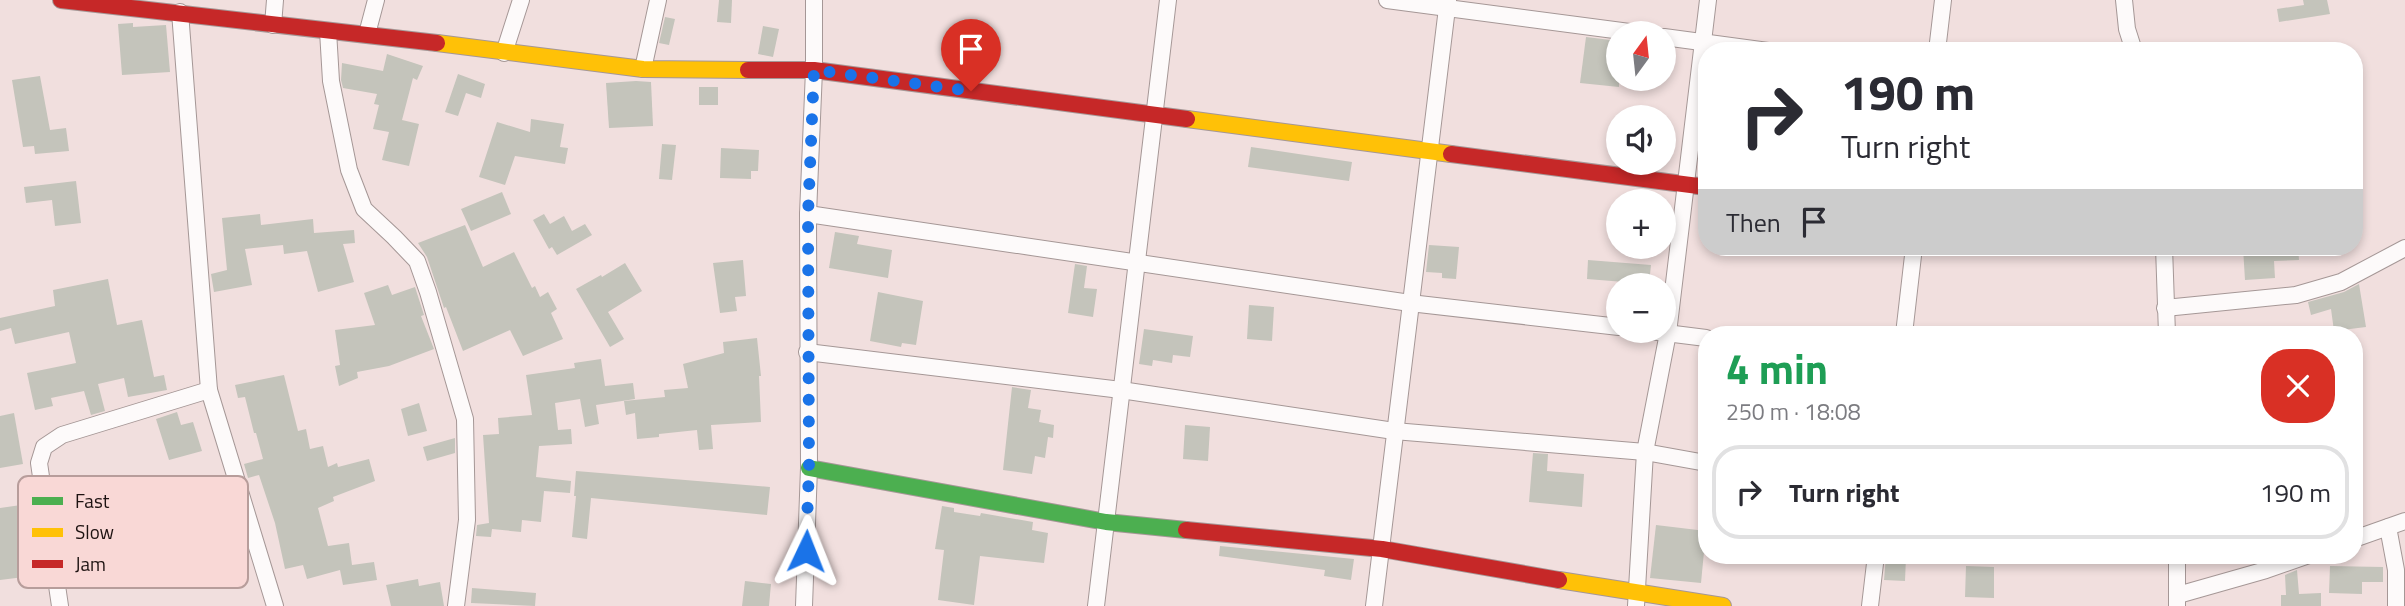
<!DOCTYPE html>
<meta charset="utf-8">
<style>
body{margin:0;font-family:"Titillium Web",sans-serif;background:#f7f7f7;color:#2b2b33;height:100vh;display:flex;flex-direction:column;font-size:26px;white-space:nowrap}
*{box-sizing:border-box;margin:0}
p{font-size:23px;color:#7c7c81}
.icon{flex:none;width:38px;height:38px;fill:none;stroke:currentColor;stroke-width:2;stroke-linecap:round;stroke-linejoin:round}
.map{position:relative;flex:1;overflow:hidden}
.details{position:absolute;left:1698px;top:326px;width:665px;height:238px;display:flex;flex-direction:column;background:#fff;border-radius:28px;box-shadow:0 4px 10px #0003}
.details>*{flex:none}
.guide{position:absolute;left:1698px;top:42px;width:665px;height:214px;border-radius:28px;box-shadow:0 4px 10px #0003;background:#fff;color:#2b2b33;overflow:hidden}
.needle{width:46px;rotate:15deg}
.tools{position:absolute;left:1606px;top:21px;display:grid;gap:14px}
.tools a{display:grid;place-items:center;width:70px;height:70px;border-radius:50%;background:#fff;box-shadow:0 4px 10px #0003;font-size:35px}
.pin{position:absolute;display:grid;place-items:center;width:60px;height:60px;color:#fff;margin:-72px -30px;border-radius:50% 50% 50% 0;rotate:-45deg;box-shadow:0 0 7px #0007}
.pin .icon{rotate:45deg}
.me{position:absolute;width:77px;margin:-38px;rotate:2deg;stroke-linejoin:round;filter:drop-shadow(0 0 5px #0008)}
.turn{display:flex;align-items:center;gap:24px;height:147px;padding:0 28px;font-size:32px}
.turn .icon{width:91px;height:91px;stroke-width:2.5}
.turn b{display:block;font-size:49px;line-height:60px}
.then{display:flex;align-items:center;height:66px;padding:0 28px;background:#0003;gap:14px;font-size:26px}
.round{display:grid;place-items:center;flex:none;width:74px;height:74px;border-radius:28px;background:#f7f7f7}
.summary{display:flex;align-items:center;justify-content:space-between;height:119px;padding:0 28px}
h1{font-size:42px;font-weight:700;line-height:52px;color:#1e9e55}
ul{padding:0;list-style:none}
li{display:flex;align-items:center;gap:21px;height:94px;margin:0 14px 10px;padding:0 14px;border:4px solid #e1e1e2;border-radius:28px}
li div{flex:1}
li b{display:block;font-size:26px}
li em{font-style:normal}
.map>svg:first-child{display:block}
.building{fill:#c4c4bb}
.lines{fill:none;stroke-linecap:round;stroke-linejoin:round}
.street-casing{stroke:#a59796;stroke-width:18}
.fast-casing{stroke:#a59796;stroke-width:18}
.slow-casing{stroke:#a59796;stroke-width:18}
.jam-casing{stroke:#a59796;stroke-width:18}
.street{stroke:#fdfafa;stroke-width:16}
.fast{stroke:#4caf50;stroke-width:16}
.slow{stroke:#ffc107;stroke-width:16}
.jam{stroke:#c62828;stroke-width:16}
.route{stroke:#1a73e8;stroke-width:12;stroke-dasharray:0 21.6}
.key{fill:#f9d8d6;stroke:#b79d9b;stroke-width:2}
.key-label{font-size:19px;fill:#1d1211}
</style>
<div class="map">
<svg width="2405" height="606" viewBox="0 0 2405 606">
<rect width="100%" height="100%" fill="#f1dfde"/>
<g class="building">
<path d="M 719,0 L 732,0 L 731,23 L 717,22 Z"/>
<path d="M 2303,0 L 2327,0 L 2330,14 L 2279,22 L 2277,9 L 2304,5 Z"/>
<path d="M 665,17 L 675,19 L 669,45 L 659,43 Z"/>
<path d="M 133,23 L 133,27 L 166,25 L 170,72 L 122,75 L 118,24 Z"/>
<path d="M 763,26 L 779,29 L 773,57 L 758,54 Z"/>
<path d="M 1586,37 L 1619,41 L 1619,87 L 1580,83 Z"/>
<path d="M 387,54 L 423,66 L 417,80 L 413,78 L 402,120 L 419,124 L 409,166 L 382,160 L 389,132 L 373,129 L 379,105 L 374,104 L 377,94 L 343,88 L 341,80 L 342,63 L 383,71 Z"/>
<path d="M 458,74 L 485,84 L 481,98 L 466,93 L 458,116 L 445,112 Z"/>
<path d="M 40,76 L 50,130 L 66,128 L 69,151 L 35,154 L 34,146 L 23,147 L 12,80 Z"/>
<path d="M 636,81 L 651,82 L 653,126 L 609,128 L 606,83 Z"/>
<rect x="699" y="87" width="19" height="18"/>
<path d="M 531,119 L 564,124 L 560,147 L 568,148 L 565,164 L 515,156 L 505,185 L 479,177 L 497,122 L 530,132 Z"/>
<path d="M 662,144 L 676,145 L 672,180 L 659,179 Z"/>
<path d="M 1251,147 L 1352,162 L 1349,181 L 1248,167 Z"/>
<path d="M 721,148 L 759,150 L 758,171 L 751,171 L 751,179 L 720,178 Z"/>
<path d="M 76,181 L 81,223 L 55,226 L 52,200 L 26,203 L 24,187 Z"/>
<path d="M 502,192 L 511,214 L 471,231 L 461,209 Z"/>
<path d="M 260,214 L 261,225 L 313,219 L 314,233 L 354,230 L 355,243 L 343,244 L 354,282 L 318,292 L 307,251 L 284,254 L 283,245 L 245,249 L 252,285 L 214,292 L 211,274 L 227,270 L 222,218 Z"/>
<path d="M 544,214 L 550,224 L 564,216 L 572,231 L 585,224 L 592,235 L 557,255 L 552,247 L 549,249 L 533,220 Z"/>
<path d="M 465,225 L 483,267 L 514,252 L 532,288 L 535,286 L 540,297 L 548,292 L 557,309 L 551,313 L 563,339 L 523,356 L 510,330 L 463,351 L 446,307 L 444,308 L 427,257 L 418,243 Z"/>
<path d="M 835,232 L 859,236 L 857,244 L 892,250 L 888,278 L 829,268 Z"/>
<path d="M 1429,245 L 1459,247 L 1456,279 L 1442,278 L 1442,273 L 1426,272 Z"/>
<path d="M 2298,247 L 2299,260 L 2274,261 L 2275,278 L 2245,280 L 2243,248 Z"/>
<path d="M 743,260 L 746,296 L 735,297 L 737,311 L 720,313 L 713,263 Z"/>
<path d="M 1588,260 L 1651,265 L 1649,284 L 1587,279 Z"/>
<path d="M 625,263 L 642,291 L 608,312 L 624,339 L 610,347 L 576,289 L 601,275 L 602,277 Z"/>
<path d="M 1075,264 L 1087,266 L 1084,288 L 1097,289 L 1093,317 L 1068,313 Z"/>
<path d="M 108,279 L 117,325 L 142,320 L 154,377 L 164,375 L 167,390 L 128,397 L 124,378 L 98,384 L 105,411 L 91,415 L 84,391 L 51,398 L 53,406 L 35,410 L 27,373 L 76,363 L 69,332 L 15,344 L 11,328 L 0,331 L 0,318 L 55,306 L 53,290 Z"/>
<path d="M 2359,284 L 2366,327 L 2334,331 L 2331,309 L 2311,315 L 2308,302 L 2344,292 Z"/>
<path d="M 388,285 L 392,295 L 415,287 L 424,315 L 421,316 L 434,349 L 389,366 L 357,372 L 358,378 L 339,386 L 335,366 L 340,365 L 335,330 L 375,325 L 364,293 Z"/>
<path d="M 878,292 L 923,301 L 916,345 L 902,343 L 901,347 L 870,341 Z"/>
<path d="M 1249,305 L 1274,307 L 1272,341 L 1247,339 Z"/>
<path d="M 1144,329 L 1193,336 L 1190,357 L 1173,355 L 1172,363 L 1153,360 L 1152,366 L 1139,364 Z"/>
<path d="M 757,338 L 761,376 L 759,376 L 761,422 L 711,425 L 713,449 L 699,450 L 697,430 L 659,434 L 659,437 L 637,439 L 635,413 L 626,415 L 624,401 L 665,397 L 664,390 L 688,388 L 683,364 L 724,353 L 723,342 Z"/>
<path d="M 601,359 L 605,386 L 633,383 L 635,399 L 596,405 L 599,424 L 585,427 L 580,399 L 555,403 L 558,430 L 571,429 L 572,444 L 539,446 L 536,477 L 571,481 L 570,493 L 544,491 L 541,522 L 522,520 L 521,532 L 492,529 L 491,537 L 476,536 L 477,525 L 489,523 L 483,435 L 499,434 L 498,418 L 532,415 L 526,375 L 575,368 L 574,363 Z"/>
<path d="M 284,375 L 298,431 L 306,429 L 310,449 L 323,446 L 328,467 L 337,463 L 338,467 L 369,459 L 375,481 L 333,497 L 334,501 L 318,508 L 328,546 L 349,543 L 352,565 L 374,562 L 377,580 L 343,585 L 340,570 L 307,579 L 303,565 L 285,569 L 275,523 L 259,475 L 248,478 L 244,464 L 263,459 L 256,433 L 254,433 L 245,397 L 238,398 L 235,385 Z"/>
<path d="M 1012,387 L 1031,390 L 1028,408 L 1041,410 L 1039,422 L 1054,425 L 1053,438 L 1048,437 L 1045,458 L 1035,456 L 1032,474 L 1003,470 Z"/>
<path d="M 419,403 L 427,431 L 408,436 L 401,409 Z"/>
<path d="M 177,412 L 181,425 L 193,422 L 202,451 L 169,460 L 156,419 Z"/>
<path d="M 14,413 L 23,464 L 0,468 L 0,416 Z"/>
<path d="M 1185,425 L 1210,427 L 1208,461 L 1183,459 Z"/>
<path d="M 455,438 L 455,453 L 427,461 L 423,447 Z"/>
<path d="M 1533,453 L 1548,454 L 1547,471 L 1584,474 L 1582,507 L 1529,502 Z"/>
<path d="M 576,471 L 770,487 L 767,515 L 591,498 L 587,539 L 572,537 L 576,496 L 574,496 Z"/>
<path d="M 28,504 L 32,529 L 36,529 L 40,575 L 0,580 L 0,508 Z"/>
<path d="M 942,506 L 954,508 L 954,512 L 980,516 L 981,513 L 1033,522 L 1032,530 L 1048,533 L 1044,563 L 980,556 L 974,605 L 938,600 L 944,550 L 935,549 Z"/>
<path d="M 1656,525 L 1706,531 L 1701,583 L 1650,578 Z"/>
<path d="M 1220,546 L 1354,559 L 1351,580 L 1324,576 L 1325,570 L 1219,556 Z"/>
<path d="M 1886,556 L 1906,557 L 1905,581 L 1884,580 Z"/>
<path d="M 1966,566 L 1994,567 L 1994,598 L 1965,597 Z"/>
<path d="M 2330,566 L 2383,567 L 2383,582 L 2362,582 L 2362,594 L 2329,593 Z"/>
<path d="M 2297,570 L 2299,594 L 2321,593 L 2321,606 L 2281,606 L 2281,595 L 2286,595 L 2285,575 Z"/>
<path d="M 418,579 L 419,586 L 440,582 L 444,606 L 391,606 L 386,585 Z"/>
<path d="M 745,581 L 771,584 L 769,606 L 742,606 Z"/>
<path d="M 472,588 L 536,593 L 535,606 L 471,603 Z"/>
</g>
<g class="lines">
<g class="street-casing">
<g id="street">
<path d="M 1387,0 L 1637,33"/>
<path d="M 2124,0 L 2127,29 L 2134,51"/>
<path d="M 180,12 L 209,390"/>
<path d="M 273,25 L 275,0"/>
<path d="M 328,31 L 331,81 L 349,170 L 364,209 L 394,237 L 417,261 L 428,292 L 465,419 L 467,520 L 456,606"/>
<path d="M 367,34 L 376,0"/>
<path d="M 1664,37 L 1768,51"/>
<path d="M 1937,51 L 1943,0"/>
<path d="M 504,53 L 521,0"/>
<path d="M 643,69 L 658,0"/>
<path d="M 808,214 L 1410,303 L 1619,327"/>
<path d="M 2164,247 L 2167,334"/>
<path d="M 2165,308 L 2296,295 L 2341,282 L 2405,248"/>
<path d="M 1650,331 L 1706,338"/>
<path d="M 1904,334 L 1914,247"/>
<path d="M 807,352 L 1121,390 L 1394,431 L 1645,452 L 1706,463"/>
<path d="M 2388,527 L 2396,570 L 2396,606"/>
<path d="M 2354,539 L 2405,521"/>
<path d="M 2178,595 L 2266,570 L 2309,555"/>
<path d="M 60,606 L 39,463 L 44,447 L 62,435 L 209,390 L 275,606"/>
<path d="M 804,606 L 809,468 L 808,214 L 814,70 L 814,0"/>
<path d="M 1096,606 L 1168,0"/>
<path d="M 1374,606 L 1448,0"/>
<path d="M 1636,606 L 1645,452 L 1668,333 L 1708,0"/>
<path d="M 1870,606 L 1876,555"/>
<path d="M 2177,606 L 2177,555"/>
</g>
</g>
<g class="fast-casing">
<path id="fast" d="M 809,468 L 1106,522 L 1186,530"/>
</g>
<g class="slow-casing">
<g id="slow">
<path d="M 437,43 L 643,69 L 748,70"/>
<path d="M 1187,119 L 1451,154"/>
<path d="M 1559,580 L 1723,606"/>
</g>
</g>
<g class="jam-casing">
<g id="jam">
<path d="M 61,0 L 437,43"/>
<path d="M 748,70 L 814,70 L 1187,119"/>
<path d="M 1451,154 L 1706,187"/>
<path d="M 1186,530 L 1382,549 L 1559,580"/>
</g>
</g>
<use href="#street" class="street"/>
<use href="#fast" class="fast"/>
<use href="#slow" class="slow"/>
<use href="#jam" class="jam"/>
</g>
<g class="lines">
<path class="route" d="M 806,551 L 809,468 L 808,215 L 814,70 L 971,91"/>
</g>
<rect x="18" y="476" width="230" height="112" rx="10" class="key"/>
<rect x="32" y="497" width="31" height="8" fill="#4caf50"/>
<rect x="32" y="528" width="31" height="9" fill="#ffc107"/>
<rect x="32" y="560" width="31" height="8" fill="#c62828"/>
<g class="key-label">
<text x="75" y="508">Fast</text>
<text x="75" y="539">Slow</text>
<text x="75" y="571">Jam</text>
</g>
</svg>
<div class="tools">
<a><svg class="needle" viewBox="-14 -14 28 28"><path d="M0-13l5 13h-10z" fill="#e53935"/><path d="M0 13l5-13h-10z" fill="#7c7c81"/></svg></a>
<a><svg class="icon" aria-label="sound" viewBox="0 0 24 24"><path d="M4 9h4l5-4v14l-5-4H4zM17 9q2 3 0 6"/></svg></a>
<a>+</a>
<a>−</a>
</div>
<div class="pin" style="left:971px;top:91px;background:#d93025"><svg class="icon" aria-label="arrive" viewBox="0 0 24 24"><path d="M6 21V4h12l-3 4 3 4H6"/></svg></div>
<svg class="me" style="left:806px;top:551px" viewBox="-20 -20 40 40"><path d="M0-17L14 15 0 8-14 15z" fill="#1a73e8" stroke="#fff" stroke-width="4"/></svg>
<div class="guide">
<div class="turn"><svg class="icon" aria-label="right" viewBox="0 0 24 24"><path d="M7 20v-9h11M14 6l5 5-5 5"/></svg><div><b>190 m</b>Turn right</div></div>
<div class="then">Then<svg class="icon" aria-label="arrive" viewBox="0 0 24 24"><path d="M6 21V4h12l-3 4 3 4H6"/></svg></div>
</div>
<section class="details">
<div class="summary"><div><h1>4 min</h1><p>250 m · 18:08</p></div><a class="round" style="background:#d93025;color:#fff"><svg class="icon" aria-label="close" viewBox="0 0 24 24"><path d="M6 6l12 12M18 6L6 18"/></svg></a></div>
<ul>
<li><svg class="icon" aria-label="right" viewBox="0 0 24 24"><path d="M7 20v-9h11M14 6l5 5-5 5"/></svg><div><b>Turn right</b></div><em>190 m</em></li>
</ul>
</section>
</div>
